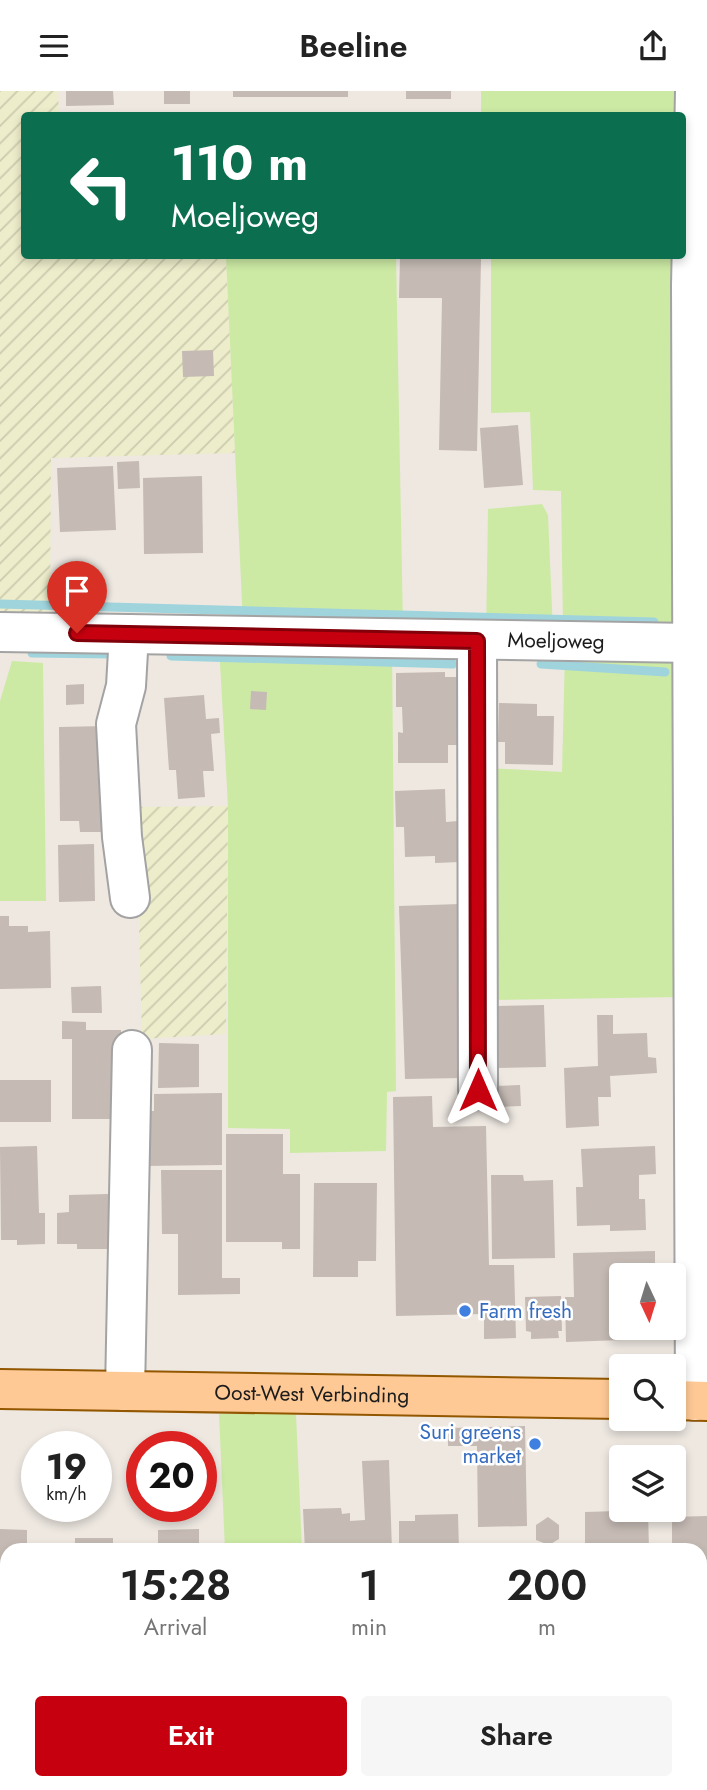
<!DOCTYPE html>
<style>
body{margin:0;font-family:Jost,sans-serif;background:#f6f6f6;color:#222;height:100vh;display:flex;flex-direction:column;font-size:26px;white-space:nowrap}
*{box-sizing:border-box;margin:0}
p{font-size:23px;color:#767676}
.icon{flex:none;width:38px;height:38px;fill:none;stroke:currentColor;stroke-width:2;stroke-linecap:round;stroke-linejoin:round}
.map{position:relative;flex:1;overflow:hidden}
.side{position:absolute;left:0px;top:1452px;width:707px;height:247px;display:flex;flex-direction:column;background:#fff;border-radius:21px 21px 0 0;box-shadow:0 4px 10px #0003}
.side>*{flex:none}
.hud{position:absolute;left:21px;top:21px;width:665px;height:147px;border-radius:7px;box-shadow:0 4px 10px #0003;background:#0b6e4f;color:#fff;overflow:hidden}
.needle{width:46px;rotate:176deg}
.buttons{position:absolute;left:609px;top:1172px;display:grid;gap:14px}
.buttons a{display:grid;place-items:center;width:77px;height:77px;border-radius:7px;background:#fff;box-shadow:0 4px 10px #0003;font-size:35px}
.speed{position:absolute;left:21px;top:1340px;display:flex;gap:14px;font-size:35px;font-weight:700;text-align:center}
.speed>*{display:grid;place-content:center;width:91px;height:91px;border-radius:50%;background:#fff;box-shadow:0 4px 10px #0003;line-height:1}
.speed small{font-size:18px;font-weight:400}
.speed .limit{border:10px solid #d22;background:#fff;color:#111}
.pin{position:absolute;display:grid;place-items:center;width:60px;height:60px;color:#fff;margin:-72px -30px;border-radius:50% 50% 50% 0;rotate:-45deg;box-shadow:0 0 7px #0007}
.pin .icon{rotate:45deg}
.me{position:absolute;width:77px;margin:-38px;rotate:0deg;stroke-linejoin:round;filter:drop-shadow(0 0 5px #0008)}
.turn{display:flex;align-items:center;gap:24px;height:147px;padding:0 35px;font-size:32px}
.turn .icon{width:91px;height:91px;stroke-width:2.5}
.turn b{display:block;font-size:49px;line-height:60px}
.eta{display:flex;justify-content:space-evenly;align-items:center;height:119px;text-align:center}
.eta b{font-size:42px;font-weight:600;line-height:49px}
.primary-button{display:flex;gap:14px;margin-top:auto;padding:14px 35px}
.primary-button a{flex:1;height:80px;border-radius:7px;background:#c7000f;color:#fff;font-size:28px;font-weight:600;line-height:80px;text-align:center}
.primary-button a+a{background:#f6f6f6;color:#222}
header{display:flex;justify-content:space-between;align-items:center;height:91px;padding:0 35px;background:#fff;font-size:32px;font-weight:600}
.map>svg:first-child{display:block}
.farmland{fill:url(#farmland-furrows)}
.grass{fill:#cceaa4}
.lines{fill:none;stroke-linecap:round;stroke-linejoin:round}
.stream{stroke:#9fd4dd;stroke-width:9}
.building{fill:#c5bab4}
.minor-casing{stroke:#a3a3a3;stroke-width:42}
.major-casing{stroke:#935700;stroke-width:42}
.minor{stroke:#fff;stroke-width:38}
.major{stroke:#fec995;stroke-width:38}
.route-casing{stroke:#81000a;stroke-width:18}
.route{stroke:#c7000f;stroke-width:12}
.shop-dot{fill:#3f7fe0;stroke:#fff;stroke-width:2.5}
.labels{text-anchor:middle;dominant-baseline:central;stroke-width:5;stroke-linejoin:round;paint-order:stroke}
.street-label{font-size:21px;fill:#1c1c1c;stroke:#fff}
.shop-label{font-size:21px;fill:#366cbe;stroke:#fff;text-anchor:start}
</style>
<header><svg class="icon" aria-label="menu" viewBox="0 0 24 24"><path d="M4 6h16M4 12h16M4 18h16"/></svg>Beeline<svg class="icon" aria-label="share" viewBox="0 0 24 24"><path d="M12 15V3M7 8l5-5 5 5M5 13v7h14v-7"/></svg></header>
<div class="map">
<svg width="707" height="1699" viewBox="0 0 707 1699">
<defs>
<pattern id="farmland-furrows" width="10" height="10" patternUnits="userSpaceOnUse" patternTransform="scale(1.75)"><rect width="10" height="10" fill="#ededcb"/><path d="M-1 1l2-2M0 10L10 0M9 11l2-2" fill="none" stroke="#cbcbae"/></pattern>
</defs>
<rect width="100%" height="100%" fill="#eee8e1"/>
<g class="farmland">
<path d="M 0,0 L 58,0 L 59,24 L 24,24 L 24,164 L 226,165 L 235,362 L 51,367 L 50,532 L 0,531 Z"/>
<path d="M 228,715 L 226,943 L 142,948 L 136,716 Z"/>
</g>
<g class="grass">
<path d="M 481,0 L 684,0 L 681,525 L 673,537 L 662,543 L 572,544 L 563,536 L 561,400 L 533,399 L 530,321 L 491,322 L 491,165 L 682,164 L 682,24 L 481,24 Z"/>
<path d="M 226,165 L 396,165 L 403,535 L 243,534 Z"/>
<path d="M 542,413 L 548,424 L 553,541 L 486,543 L 488,418 Z"/>
<path d="M 219,554 L 392,556 L 396,1000 L 387,1001 L 386,1060 L 290,1062 L 290,1038 L 228,1037 L 228,715 Z"/>
<path d="M 565,561 L 673,568 L 681,906 L 492,909 L 489,677 L 562,681 Z"/>
<path d="M 12,570 L 43,572 L 46,810 L 0,810 L 0,610 Z"/>
<path d="M 219,1323 L 296,1323 L 302,1459 L 225,1459 Z"/>
<path d="M 0,1573 L 7,1573 L 7,1692 L 700,1692 L 700,1603 L 707,1603 L 707,1699 L 0,1699 Z"/>
</g>
<g class="lines">
<g class="stream">
<path d="M 0,513 L 654,531"/>
<path d="M 32,562 L 113,563"/>
<path d="M 171,565 L 453,573"/>
<path d="M 541,573 L 665,581"/>
</g>
</g>
<g class="building">
<path d="M 66,0 L 113,0 L 114,14 L 66,15 Z"/>
<rect x="164" y="0" width="26" height="13"/>
<rect x="233" y="0" width="115" height="6"/>
<rect x="406" y="0" width="45" height="8"/>
<path d="M 400,166 L 481,168 L 477,360 L 439,359 L 442,207 L 399,207 Z"/>
<path d="M 213,259 L 214,285 L 183,286 L 182,260 Z"/>
<path d="M 518,334 L 523,394 L 484,397 L 480,337 Z"/>
<path d="M 139,370 L 140,397 L 118,398 L 117,371 Z"/>
<path d="M 113,375 L 116,439 L 60,441 L 57,377 Z"/>
<path d="M 202,385 L 203,462 L 144,463 L 143,387 Z"/>
<path d="M 445,581 L 445,586 L 459,586 L 460,654 L 448,654 L 448,672 L 398,672 L 398,641 L 403,642 L 402,616 L 396,616 L 396,582 Z"/>
<path d="M 84,593 L 84,613 L 66,614 L 66,594 Z"/>
<path d="M 251,600 L 267,601 L 266,619 L 250,618 Z"/>
<path d="M 204,604 L 206,628 L 219,627 L 220,642 L 211,643 L 214,680 L 203,680 L 205,706 L 178,708 L 176,679 L 169,679 L 164,607 Z"/>
<path d="M 499,612 L 537,613 L 537,625 L 554,625 L 553,674 L 505,673 L 505,651 L 498,651 Z"/>
<path d="M 106,635 L 107,741 L 80,741 L 79,730 L 60,730 L 59,636 Z"/>
<path d="M 445,698 L 446,731 L 458,730 L 460,771 L 435,772 L 435,765 L 405,766 L 404,736 L 396,736 L 395,700 Z"/>
<path d="M 94,753 L 95,810 L 59,811 L 58,754 Z"/>
<path d="M 460,813 L 462,987 L 405,988 L 399,815 Z"/>
<path d="M 0,825 L 9,825 L 9,835 L 28,835 L 28,841 L 50,840 L 51,897 L 0,898 Z"/>
<path d="M 101,895 L 102,922 L 72,922 L 71,896 Z"/>
<path d="M 544,914 L 546,976 L 497,977 L 495,915 Z"/>
<path d="M 597,924 L 613,924 L 613,943 L 647,942 L 648,966 L 656,967 L 657,982 L 610,985 L 611,1006 L 598,1006 L 599,1035 L 566,1037 L 564,977 L 598,975 Z"/>
<path d="M 62,930 L 86,931 L 86,939 L 121,939 L 121,1028 L 72,1028 L 72,948 L 62,948 Z"/>
<path d="M 159,952 L 199,953 L 199,996 L 158,997 Z"/>
<rect x="0" y="989" width="51" height="42"/>
<path d="M 520,994 L 521,1015 L 495,1016 L 495,995 Z"/>
<path d="M 222,1002 L 222,1074 L 144,1075 L 143,1020 L 154,1020 L 154,1003 Z"/>
<path d="M 432,1005 L 433,1036 L 486,1035 L 489,1174 L 514,1174 L 516,1247 L 484,1248 L 484,1223 L 396,1225 L 393,1006 Z"/>
<path d="M 226,1043 L 283,1043 L 283,1083 L 300,1083 L 300,1158 L 282,1158 L 282,1151 L 226,1151 Z"/>
<path d="M 37,1055 L 39,1122 L 45,1122 L 45,1153 L 17,1154 L 17,1149 L 1,1149 L 0,1056 Z"/>
<path d="M 655,1055 L 656,1083 L 639,1084 L 639,1108 L 645,1108 L 646,1139 L 610,1140 L 610,1134 L 577,1135 L 576,1096 L 583,1096 L 581,1058 Z"/>
<path d="M 161,1079 L 222,1079 L 222,1187 L 240,1187 L 240,1203 L 178,1204 L 178,1143 L 162,1143 Z"/>
<path d="M 491,1084 L 523,1084 L 524,1090 L 553,1089 L 555,1167 L 492,1168 Z"/>
<path d="M 314,1092 L 377,1092 L 376,1170 L 358,1170 L 358,1186 L 313,1186 Z"/>
<path d="M 108,1103 L 109,1120 L 116,1122 L 117,1158 L 77,1158 L 77,1153 L 57,1153 L 57,1122 L 69,1121 L 69,1104 Z"/>
<path d="M 655,1160 L 655,1178 L 662,1177 L 662,1185 L 621,1185 L 621,1237 L 664,1237 L 664,1240 L 622,1242 L 622,1249 L 566,1251 L 565,1206 L 574,1206 L 573,1162 Z"/>
<path d="M 561,1205 L 562,1240 L 558,1240 L 559,1247 L 531,1248 L 531,1241 L 526,1240 L 525,1206 Z"/>
<path d="M 525,1335 L 527,1435 L 478,1436 L 477,1355 L 448,1355 L 448,1337 Z"/>
<path d="M 389,1369 L 392,1460 L 305,1460 L 303,1418 L 341,1417 L 342,1423 L 350,1422 L 350,1430 L 365,1429 L 362,1370 Z"/>
<path d="M 648,1419 L 649,1460 L 585,1460 L 585,1421 Z"/>
<path d="M 458,1423 L 459,1460 L 399,1460 L 399,1430 L 415,1430 L 415,1424 Z"/>
<path d="M 707,1425 L 707,1469 L 700,1470 L 700,1460 L 672,1460 L 672,1426 Z"/>
<path d="M 548,1426 L 559,1434 L 559,1448 L 549,1454 L 536,1449 L 536,1434 Z"/>
<path d="M 0,1438 L 27,1439 L 27,1460 L 7,1460 L 7,1491 L 0,1491 Z"/>
<path d="M 199,1438 L 199,1460 L 158,1460 L 158,1439 Z"/>
<rect x="75" y="1447" width="38" height="13"/>
</g>
<g class="lines">
<g class="minor-casing">
<g id="minor">
<path d="M 695,0 L 691,195 L 695,1310"/>
<path id="s1" d="M 0,541 L 693,552"/>
<path d="M 129,543 L 126,595 L 116,633 L 122,746 L 130,807"/>
<path d="M 477,550 L 478,999"/>
<path d="M 125,1300 L 132,959"/>
</g>
</g>
<g class="major-casing">
<g id="major">
<path id="s2" d="M 0,1298 L 621,1308"/>
<path d="M 674,1309 L 707,1310"/>
</g>
</g>
<use href="#minor" class="minor"/>
<use href="#major" class="major"/>
</g>
<g class="lines">
<g class="route-casing">
<path id="route" d="M 77,542 L 477,550 L 478,999"/>
</g>
<use href="#route" class="route"/>
</g>
<g class="shop-dot">
<circle cx="465" cy="1220" r="7"/>
<circle cx="535" cy="1353" r="7"/>
</g>
<g class="labels">
<g class="street-label">
<text stroke="none"><textPath href="#s1" startOffset="556">Moeljoweg</textPath></text>
<text stroke="none"><textPath href="#s2" startOffset="312">Oost-West Verbinding</textPath></text>
</g>
<g class="shop-label">
<text x="479" y="1220">Farm fresh</text>
<text x="521" y="1341" text-anchor="end">Suri greens<tspan x="521" dy="24">market</tspan></text>
</g>
</g>
</svg>
<div class="buttons">
<a><svg class="needle" viewBox="-14 -14 28 28"><path d="M0-13l5 13h-10z" fill="#e53935"/><path d="M0 13l5-13h-10z" fill="#767676"/></svg></a>
<a><svg class="icon" aria-label="search" viewBox="0 0 24 24"><circle cx="10" cy="10" r="6"/><path d="M15 15l6 6"/></svg></a>
<a><svg class="icon" aria-label="layers" viewBox="0 0 24 24"><path d="M12 4l9 5-9 5-9-5zM3 14l9 5 9-5"/></svg></a>
</div>
<div class="speed"><div>19<small>km/h</small></div><div class="limit">20</div></div>
<div class="pin" style="left:77px;top:542px;background:#d93025"><svg class="icon" aria-label="arrive" viewBox="0 0 24 24"><path d="M6 21V4h12l-3 4 3 4H6"/></svg></div>
<svg class="me" style="left:478px;top:999px" viewBox="-20 -20 40 40"><path d="M0-17L14 15 0 8-14 15z" fill="#c7000f" stroke="#fff" stroke-width="4"/></svg>
<div class="hud">
<div class="turn"><svg class="icon" aria-label="left" viewBox="0 0 24 24"><path d="M17 20v-9H6M10 6l-5 5 5 5"/></svg><div><b>110 m</b>Moeljoweg</div></div>
</div>
<section class="side">
<div class="eta">
<div><b>15:28</b><p>Arrival</p></div>
<div><b>1</b><p>min</p></div>
<div><b>200</b><p>m</p></div>
</div>
<div class="primary-button"><a>Exit</a><a>Share</a></div>
</section>
</div>
